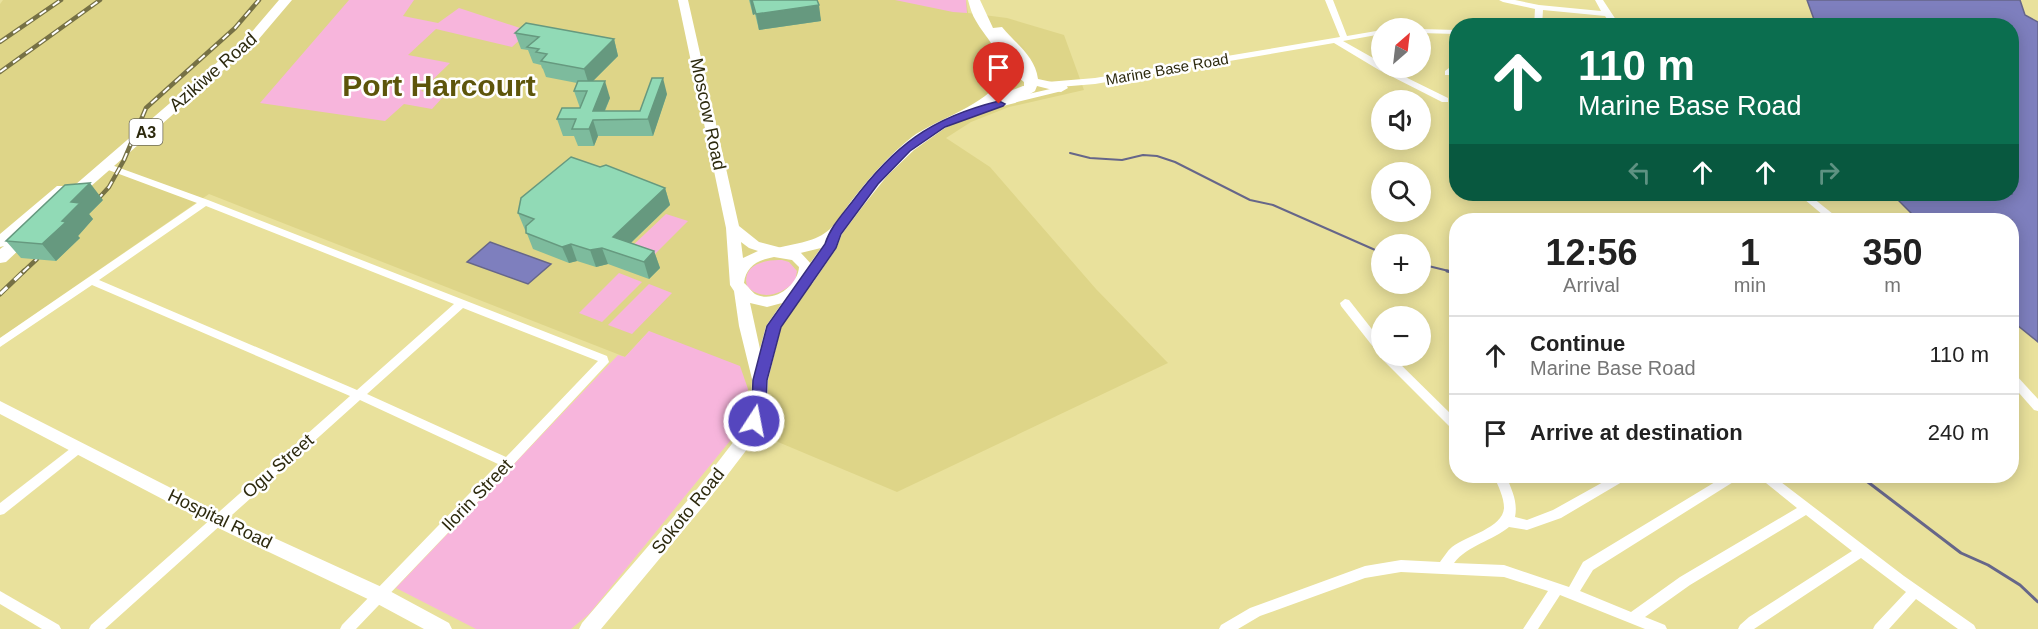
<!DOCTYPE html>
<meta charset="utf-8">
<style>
body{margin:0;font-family:Arial,sans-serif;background:#f6f6f6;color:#222;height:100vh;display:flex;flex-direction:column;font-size:22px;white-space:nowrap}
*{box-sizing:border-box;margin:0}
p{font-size:20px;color:#767676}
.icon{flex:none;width:33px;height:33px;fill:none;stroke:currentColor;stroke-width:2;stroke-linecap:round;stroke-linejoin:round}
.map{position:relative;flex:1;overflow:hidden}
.panel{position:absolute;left:1449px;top:213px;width:570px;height:270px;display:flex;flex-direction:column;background:#fff;border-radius:24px;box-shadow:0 3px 15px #0003}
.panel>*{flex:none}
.guide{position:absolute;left:1449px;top:18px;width:570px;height:183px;border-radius:24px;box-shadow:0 3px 15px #0003;background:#0b6e4f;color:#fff;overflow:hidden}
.needle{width:39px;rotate:28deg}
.buttons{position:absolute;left:1371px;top:18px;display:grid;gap:12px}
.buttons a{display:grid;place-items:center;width:60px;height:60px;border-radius:50%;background:#fff;box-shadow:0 3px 15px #0003;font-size:30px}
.pin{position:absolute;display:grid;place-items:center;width:51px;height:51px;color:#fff;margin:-62px -26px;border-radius:50% 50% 50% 0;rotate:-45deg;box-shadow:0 0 6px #0007}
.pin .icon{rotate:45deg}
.me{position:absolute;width:66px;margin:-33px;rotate:11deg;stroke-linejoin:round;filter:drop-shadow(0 0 4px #0008)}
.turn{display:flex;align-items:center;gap:21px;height:126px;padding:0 30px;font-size:27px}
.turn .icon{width:78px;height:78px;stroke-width:2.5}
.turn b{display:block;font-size:42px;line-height:51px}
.lanes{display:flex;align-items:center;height:57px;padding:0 30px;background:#0003;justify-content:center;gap:30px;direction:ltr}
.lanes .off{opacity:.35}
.eta{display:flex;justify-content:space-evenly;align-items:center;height:102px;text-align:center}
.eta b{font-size:36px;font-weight:700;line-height:42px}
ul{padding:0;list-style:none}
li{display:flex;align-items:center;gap:18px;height:78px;padding:0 30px;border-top:2px solid #e0e0e0}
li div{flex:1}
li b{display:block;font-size:22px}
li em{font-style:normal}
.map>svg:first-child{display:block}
.built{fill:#ded588}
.green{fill:#f7b5dc}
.water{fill:#7e7fbe;stroke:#666689;stroke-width:1.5}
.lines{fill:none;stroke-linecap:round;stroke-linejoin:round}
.stream-far1{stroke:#666689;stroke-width:2}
.stream{stroke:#666689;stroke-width:3}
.street{fill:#fff;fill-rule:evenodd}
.secondary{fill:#fff;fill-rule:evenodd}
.primary{fill:#fff;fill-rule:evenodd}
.rail-far1-casing{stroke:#767145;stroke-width:4.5}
.rail-casing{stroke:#767145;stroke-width:5}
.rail-far1{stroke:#fff;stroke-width:2;stroke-dasharray:8;stroke-linecap:butt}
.rail{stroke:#fff;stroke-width:3;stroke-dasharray:10;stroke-linecap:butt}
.wall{fill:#7dbb9d}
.shaded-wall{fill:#66997f}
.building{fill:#91dab6;stroke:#66997f;stroke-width:1.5}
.route{fill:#5546be;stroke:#372e7c;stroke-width:1.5}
.labels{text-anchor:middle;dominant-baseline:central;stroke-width:5;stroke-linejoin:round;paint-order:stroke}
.far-street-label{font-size:15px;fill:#2d2a0e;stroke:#fff}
.shield{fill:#fff;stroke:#6c6a56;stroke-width:1.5}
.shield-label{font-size:16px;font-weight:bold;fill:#2d2a0e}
.street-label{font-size:18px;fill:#2d2a0e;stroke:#fff}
.town-label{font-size:30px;font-weight:bold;fill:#5d550b;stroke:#fff}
</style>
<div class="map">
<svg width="2038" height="629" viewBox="0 0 2038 629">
<rect width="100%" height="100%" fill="#e9e19c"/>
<path class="built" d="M 3,0 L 966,0 L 968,13 L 1007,18 L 1064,35 L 1084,90 L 1009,107 L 971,122 L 946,138 L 990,167 L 1096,289 L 1168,363 L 897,492 L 740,426 L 744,417 L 649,331 L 625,357 L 209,194 L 0,338 L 0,4 Z"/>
<g class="green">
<path d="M 349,0 L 414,0 L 403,16 L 438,23 L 459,8 L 529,31 L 512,47 L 436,29 L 408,55 L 450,63 L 421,91 L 443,97 L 432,109 L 404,104 L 385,121 L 260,103 Z"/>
<path d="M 895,0 L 966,0 L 967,13 L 953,12 Z"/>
<path d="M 666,214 L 688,221 L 652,257 L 629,249 Z"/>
<path d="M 782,260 L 789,262 L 797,271 L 795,282 C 781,294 762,302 747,286 C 741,265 766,259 782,260 Z"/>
<path d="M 619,273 L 642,282 L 602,322 L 579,313 Z"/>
<path d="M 649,284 L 672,293 L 632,334 L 608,325 Z"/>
<path d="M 649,331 L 740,366 L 748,389 L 744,417 L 734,436 L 589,614 L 571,629 L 476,629 L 396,588 L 618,355 L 625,357 Z"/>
</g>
<g class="water">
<path d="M 1807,0 L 2020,0 L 2025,15 L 2038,22 L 2038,342 L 2012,321 L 2012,260 L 2015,260 L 2012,250 L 2012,220 L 1918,220 L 1895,197 L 1907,194 L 2012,194 L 2012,26 L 1816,25 Z"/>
<path d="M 490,242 L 551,264 L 528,284 L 467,262 Z"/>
</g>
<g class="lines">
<g class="stream-far1">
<path d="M 1070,153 L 1090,158 L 1122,160 L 1143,155 L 1157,156 L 1175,162 L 1250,200 L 1273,205 L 1382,253"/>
<path d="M 1420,264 L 1453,272"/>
</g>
<g class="stream">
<path d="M 1447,271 L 1456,273"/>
<path d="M 1860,476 L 1961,553 L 1988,565 L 2020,585 L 2038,602"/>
</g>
<g class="street">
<path d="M 1325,0 L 1333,0 L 1347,36 L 1382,30 L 1382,34 L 1343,41 L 1382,63 L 1382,68 L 1387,68 L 1448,98 L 1448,102 L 1442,102 L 1379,70 L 1334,43 L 1095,84 L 1059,87 L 1063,89 L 1062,91 L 1013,103 L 1009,100 L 1010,98 L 1059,87 L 1044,87 L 1044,83 L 1047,82 L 1095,78 L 1340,37 Z"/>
<path d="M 1499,0 L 1515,0 L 1539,5 L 1601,11 L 1595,0 L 1603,0 L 1620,26 L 1612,26 L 1605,16 L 1543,10 L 1542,26 L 1534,26 L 1535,9 L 1503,2 Z"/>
<path d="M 1420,29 L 1456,30 L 1456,34 L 1420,33 Z"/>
<path d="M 1453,65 L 1456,65 L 1456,71 L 1451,75 L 1445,75 L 1445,71 Z"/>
<path d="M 1023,86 L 1026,87 L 1026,91 L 987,104 L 983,101 Z"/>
<path d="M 106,163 L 208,200 L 607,356 L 609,362 L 512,466 L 356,629 L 340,629 L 342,625 L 498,464 L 360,400 L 105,629 L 89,629 L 91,625 L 350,396 L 92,285 L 0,347 L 0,338 L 197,203 L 103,168 L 101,166 L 103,164 ZM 206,206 L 454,304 L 357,390 L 99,280 ZM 463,308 L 598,361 L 506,457 L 367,394 Z"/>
<path d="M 1798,194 L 1808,194 L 1838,218 L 1840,220 L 1829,220 Z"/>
<path d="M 1345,299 L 1349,300 L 1382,342 L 1382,354 L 1378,353 L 1341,306 L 1340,303 Z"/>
<path d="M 1382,354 L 1392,356 L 1456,419 L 1456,430 L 1452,429 L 1382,359 Z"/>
<path d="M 2012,374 L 2016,375 L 2038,399 L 2038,411 L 2034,410 L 2012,385 Z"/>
<path d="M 79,443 L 83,445 L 85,448 L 83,451 L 4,514 L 0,515 L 0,503 L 75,445 Z"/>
<path d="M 1494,476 L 1506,476 C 1512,490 1518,502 1515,517 L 1527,520 L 1553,510 L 1614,476 L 1629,476 L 1627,479 L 1561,518 L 1527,530 L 1509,527 C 1492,541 1468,545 1454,563 L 1504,565 L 1569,587 L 1583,562 L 1725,476 L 1740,476 L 1738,479 L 1593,570 L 1580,591 L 1631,612 L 1680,577 L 1797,508 L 1761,479 L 1759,476 L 1773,476 L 1904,576 L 1974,625 L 1976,629 L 1958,629 L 1916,599 L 1889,629 L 1873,629 L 1875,625 L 1906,592 L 1861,558 L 1754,629 L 1738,629 L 1740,625 L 1749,617 L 1852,551 L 1806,515 L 1690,585 L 1645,617 L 1665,625 L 1667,629 L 1645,629 L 1560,595 L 1538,629 L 1523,629 L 1548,591 L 1504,577 L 1401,572 L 1365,578 L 1260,616 L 1238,629 L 1219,629 L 1221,625 L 1250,608 L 1365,566 L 1401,560 L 1440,562 C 1444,557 1447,551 1452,547 C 1466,536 1503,528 1504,508 C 1504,497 1498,486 1494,476 Z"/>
<path d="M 0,591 L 59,625 L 61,629 L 42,629 L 0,604 Z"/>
</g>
<g class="secondary">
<path d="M 678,0 L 688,0 L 739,226 L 759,242 L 801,253 L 813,266 L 813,277 L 806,287 L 807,289 L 781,327 L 768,380 L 767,405 L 751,444 L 706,503 L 601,629 L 579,629 L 582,623 L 694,493 L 738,436 L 751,405 L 752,379 L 739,326 L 734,291 L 730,285 L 726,228 ZM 741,242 L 749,248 L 758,251 L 743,258 ZM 774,257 L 792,260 L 799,267 C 798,285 774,304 755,294 C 752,292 748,286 744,283 C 746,266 758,260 774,257 ZM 750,303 L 767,307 L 782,303 L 766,326 L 760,349 Z"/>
<path d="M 0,401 L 224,515 L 386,589 L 449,623 L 452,629 L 424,629 L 372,601 L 212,525 L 0,414 Z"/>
</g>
<g class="primary">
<path d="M 279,0 L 292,0 L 258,40 L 74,201 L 64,201 L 63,196 L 25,229 L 34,229 L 37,233 L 6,262 L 0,263 L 0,249 L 4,246 L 0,247 L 0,234 L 57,186 L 67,186 L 68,191 L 250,34 Z"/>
<path d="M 968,0 L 980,0 L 993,28 L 1002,27 C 1016,44 1035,56 1038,79 L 1066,85 L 1068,88 L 1061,92 L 1037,86 L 1035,91 L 1015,103 L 975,113 L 945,128 L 914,150 L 887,176 L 863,206 L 842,234 L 836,249 L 812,284 L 800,284 L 798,280 L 821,248 L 784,257 L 778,256 L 776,252 L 778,248 C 796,243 816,242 830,229 C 838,221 845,209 852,200 C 870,177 889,155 912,137 C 934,120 990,104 999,79 C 1008,57 986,39 976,21 C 972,15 970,7 968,0 ZM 1006,47 L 1018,59 L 1023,71 L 1015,75 L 1024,82 L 1024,86 L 995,100 C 1013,84 1019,68 1006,47 Z"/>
</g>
<g class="rail-far1-casing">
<g id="rail-far1">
<path d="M 0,42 L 61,0"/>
<path d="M 0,72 L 100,0"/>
<path d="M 97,200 L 109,187 L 124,160 L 146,108 L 235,28 L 259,0"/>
<path d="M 23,272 L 37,259"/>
</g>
</g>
<g class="rail-casing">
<path id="rail" d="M 0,294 L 24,271"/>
</g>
<use href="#rail-far1" class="rail-far1"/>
<use href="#rail" class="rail"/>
</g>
<g class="wall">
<path d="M 749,0 L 817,0 L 821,21 L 759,30 L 755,14 L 753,15 Z"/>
<path d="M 515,33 L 614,39 L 618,56 L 593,81 L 610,98 L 605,111 L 640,111 L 667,94 L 653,136 L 598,136 L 594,146 L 578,146 L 574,136 L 563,136 L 557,119 L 580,108 L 574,91 L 577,83 L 546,77 L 543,69 L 542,68 L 541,65 L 533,63 L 528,50 L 521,49 Z"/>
<path d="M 665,188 L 670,205 L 631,243 L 654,251 L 660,268 L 649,279 L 608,264 L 596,267 L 577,261 L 569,263 L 533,249 L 526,231 L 525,230 L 518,213 Z"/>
<path d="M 103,200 L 89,214 L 93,219 L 78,236 L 80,238 L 56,261 L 21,258 L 6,241 Z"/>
</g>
<g class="shaded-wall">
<path d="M 750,0 L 752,0 L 755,14 L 753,15 Z"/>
<path d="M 819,5 L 821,21 L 759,30 L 756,14 Z"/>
<path d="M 614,39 L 618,56 L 589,85 L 584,69 Z"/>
<path d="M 663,78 L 667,94 L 653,136 L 648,119 Z"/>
<path d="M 605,81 L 610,98 L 601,119 L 593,111 Z"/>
<path d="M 593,120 L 598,136 L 594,146 L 589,129 Z"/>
<path d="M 90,183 L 103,200 L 89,214 L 93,219 L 78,236 L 80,238 L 56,261 L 42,244 L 62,221 L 71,202 Z"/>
<path d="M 665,188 L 670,205 L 619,254 L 613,237 Z"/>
<path d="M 571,244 L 577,261 L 569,263 L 562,247 Z"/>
<path d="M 602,248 L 608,264 L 596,267 L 590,250 Z"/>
<path d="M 654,251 L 660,268 L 649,279 L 644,262 Z"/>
</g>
<g class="building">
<path d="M 752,0 L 817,0 L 819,5 L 756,14 Z"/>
<path d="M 526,23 L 614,39 L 584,69 L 541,61 L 547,54 L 536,52 L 539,49 L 527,47 L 539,37 L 515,33 Z"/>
<path d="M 652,78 L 663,78 L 648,119 L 593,120 L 589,129 L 572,129 L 576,119 L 557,119 L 562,108 L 580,108 L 587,91 L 574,91 L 578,81 L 605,81 L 593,111 L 640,111 Z"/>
<path d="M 571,157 L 600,167 L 606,165 L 665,188 L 613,237 L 654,251 L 644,262 L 602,248 L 590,250 L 571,244 L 562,247 L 526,233 L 526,226 L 534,219 L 518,213 L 521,198 Z"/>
<path d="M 90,183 L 71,202 L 80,203 L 62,221 L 66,222 L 42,244 L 6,241 L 65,185 Z"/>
</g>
<path class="route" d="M 999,101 L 1005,104 L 1003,106 L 945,127 L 910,151 L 878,184 L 841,234 L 836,248 L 781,327 L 767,380 L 766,405 L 759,425 L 749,425 L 746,421 L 752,405 L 753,380 L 767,326 L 825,244 C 830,228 841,216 852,202 C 894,146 930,118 999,101 Z"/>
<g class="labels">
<g class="far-street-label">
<text transform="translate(1167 69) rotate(-10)">Marine Base Road</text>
</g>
<rect class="shield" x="129.5" y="119" width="33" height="26" rx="4.5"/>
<g class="shield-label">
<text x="146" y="132">A3</text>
</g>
<g class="street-label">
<text transform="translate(213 72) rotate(-41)">Azikiwe Road</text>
<text transform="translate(708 114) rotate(78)">Moscow Road</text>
<text transform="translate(278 466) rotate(-41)">Ogu Street</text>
<text transform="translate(477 495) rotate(-46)">Ilorin Street</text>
<text transform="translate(688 511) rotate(-51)">Sokoto Road</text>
<text transform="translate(220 519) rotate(26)">Hospital Road</text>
</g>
<g class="town-label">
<text x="439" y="85">Port Harcourt</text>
</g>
</g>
</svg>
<div class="buttons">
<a><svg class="needle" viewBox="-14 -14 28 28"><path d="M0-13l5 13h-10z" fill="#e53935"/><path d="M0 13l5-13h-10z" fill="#767676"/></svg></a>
<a><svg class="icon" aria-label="sound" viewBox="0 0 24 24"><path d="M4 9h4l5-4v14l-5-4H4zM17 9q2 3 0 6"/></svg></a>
<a><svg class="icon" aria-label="search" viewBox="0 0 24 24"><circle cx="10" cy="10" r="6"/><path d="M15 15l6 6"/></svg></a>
<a>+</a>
<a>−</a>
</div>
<div class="pin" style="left:999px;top:104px;background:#d93025"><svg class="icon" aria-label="arrive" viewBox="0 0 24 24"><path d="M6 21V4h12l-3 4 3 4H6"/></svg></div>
<svg class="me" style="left:754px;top:421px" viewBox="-20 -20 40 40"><circle r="17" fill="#5546be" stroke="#fff" stroke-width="3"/><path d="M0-11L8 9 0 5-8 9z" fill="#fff"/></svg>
<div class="guide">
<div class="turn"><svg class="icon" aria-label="ahead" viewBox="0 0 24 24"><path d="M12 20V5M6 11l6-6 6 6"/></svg><div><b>110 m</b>Marine Base Road</div></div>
<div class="lanes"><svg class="icon off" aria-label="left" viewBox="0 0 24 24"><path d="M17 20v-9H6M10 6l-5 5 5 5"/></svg><svg class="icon" aria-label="ahead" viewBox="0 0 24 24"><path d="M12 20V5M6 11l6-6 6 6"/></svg><svg class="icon" aria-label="ahead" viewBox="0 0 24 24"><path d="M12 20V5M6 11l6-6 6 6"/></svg><svg class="icon off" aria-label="right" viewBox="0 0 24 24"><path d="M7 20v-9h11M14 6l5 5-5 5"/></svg></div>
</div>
<section class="panel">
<div class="eta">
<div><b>12:56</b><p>Arrival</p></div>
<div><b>1</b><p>min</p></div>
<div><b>350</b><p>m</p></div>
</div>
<ul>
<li><svg class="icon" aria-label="ahead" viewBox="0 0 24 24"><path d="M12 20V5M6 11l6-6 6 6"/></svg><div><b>Continue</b><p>Marine Base Road</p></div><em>110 m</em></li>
<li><svg class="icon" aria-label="arrive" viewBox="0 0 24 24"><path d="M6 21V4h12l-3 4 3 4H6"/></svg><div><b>Arrive at destination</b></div><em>240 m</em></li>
</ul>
</section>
</div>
